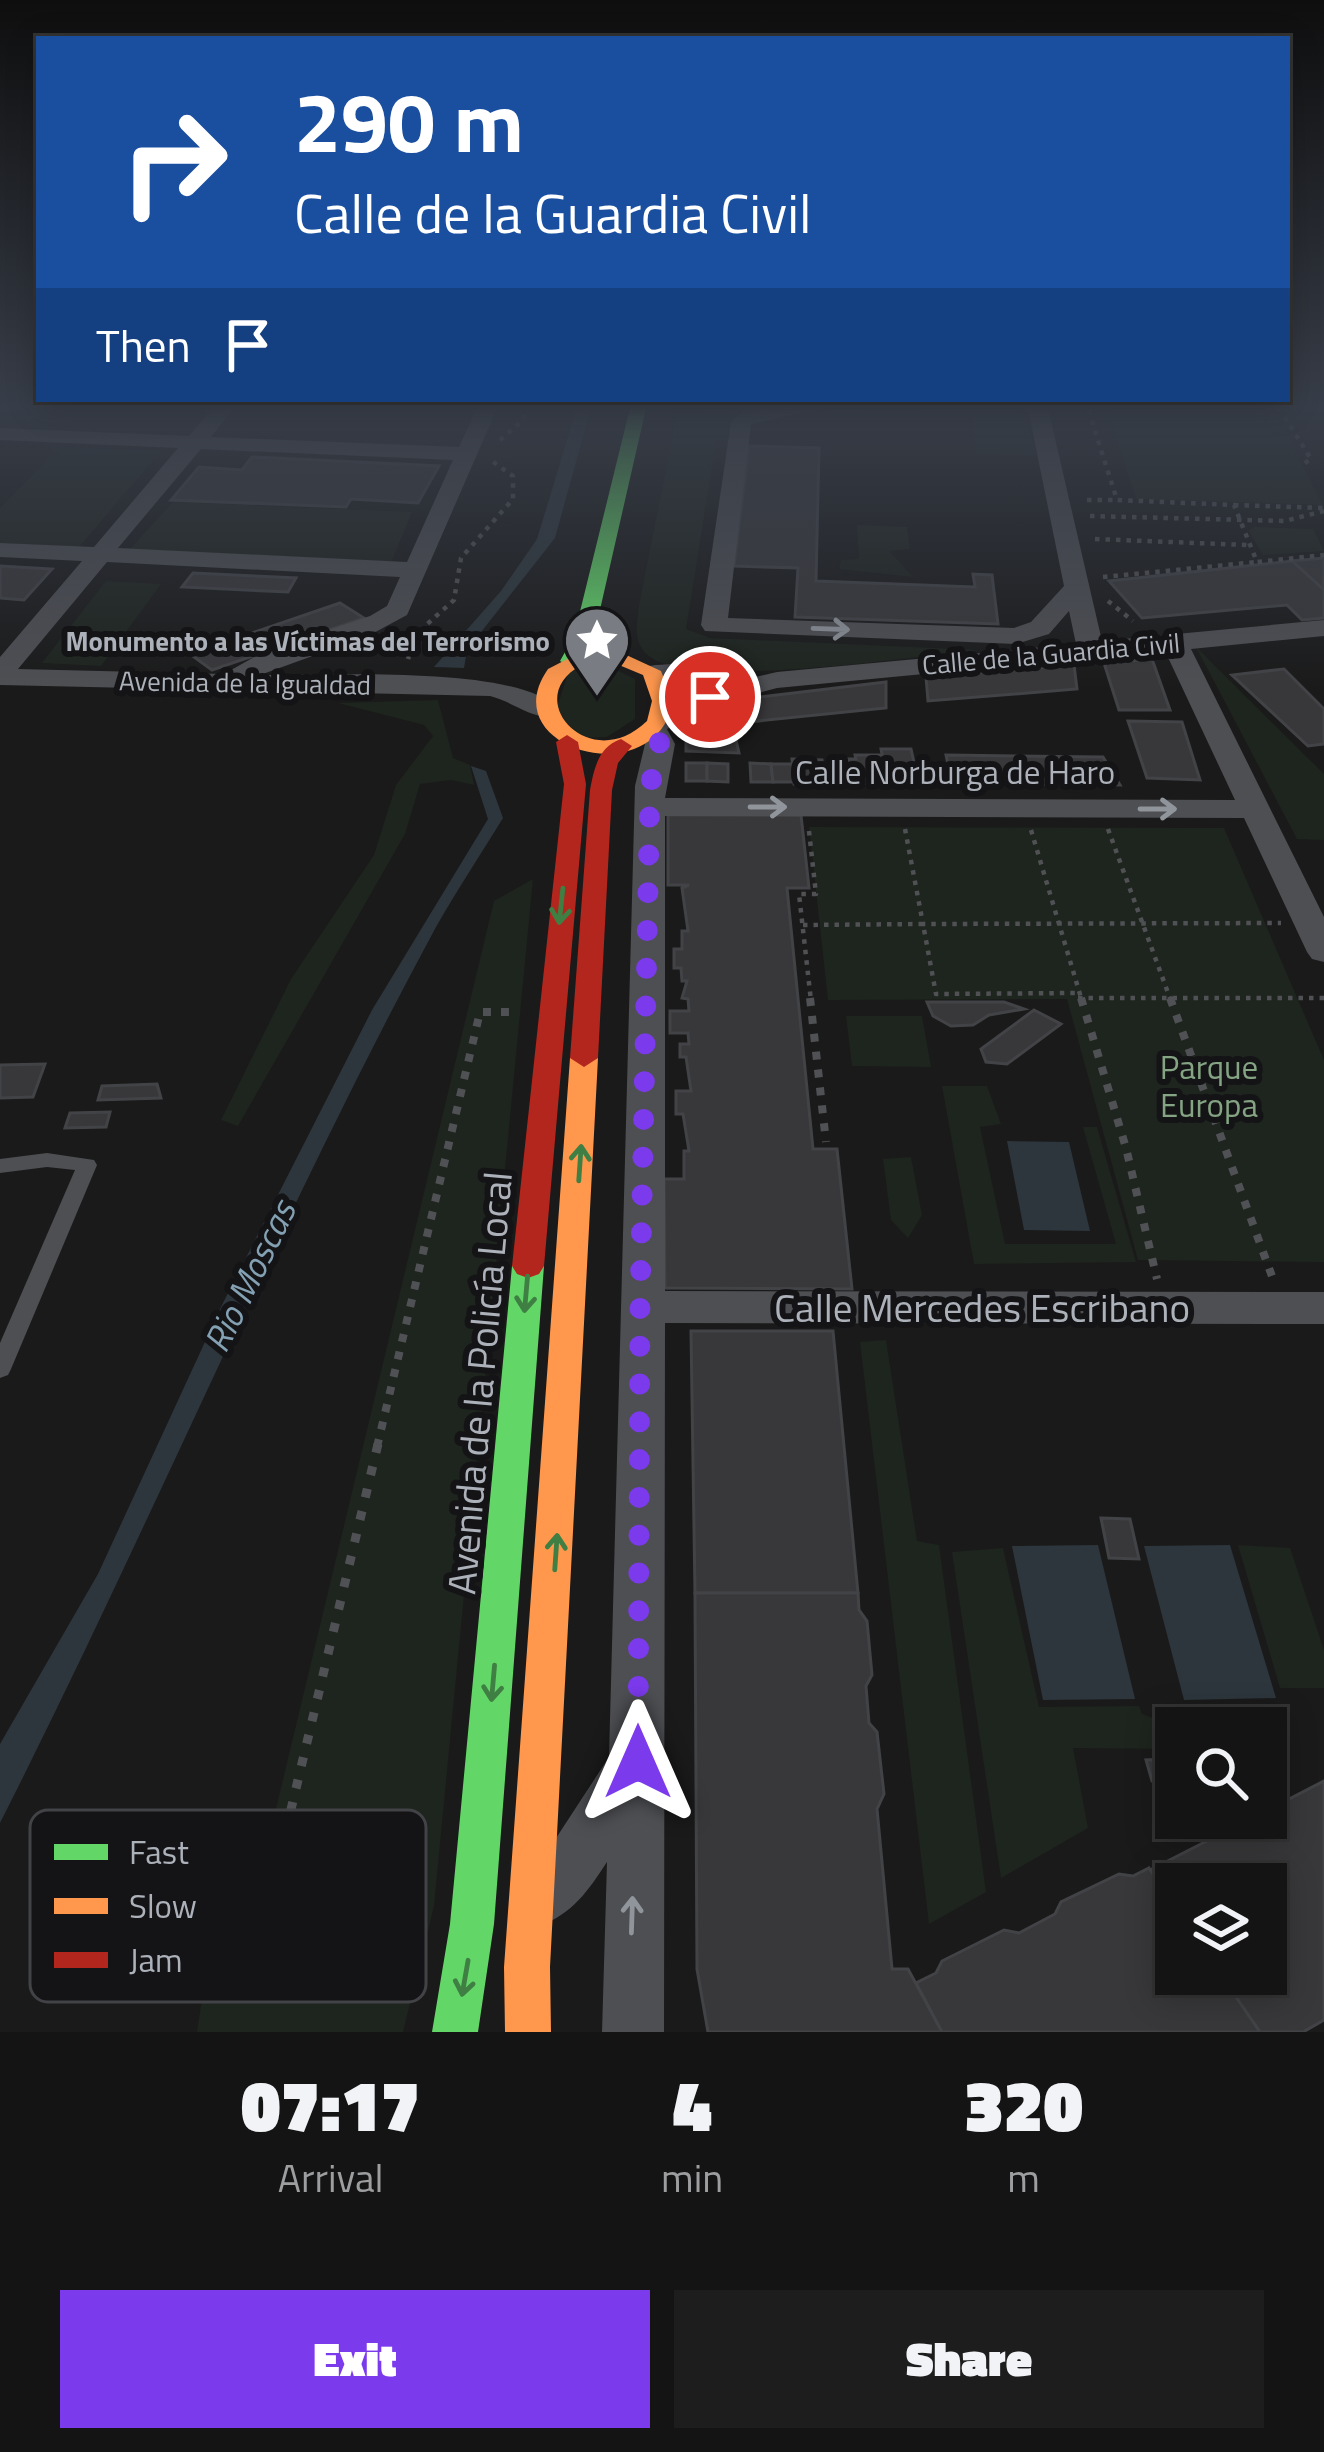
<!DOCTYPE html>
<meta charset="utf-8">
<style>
body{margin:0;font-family:"Titillium Web",sans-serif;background:#1d1d1d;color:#f1f3f6;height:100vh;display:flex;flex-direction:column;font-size:45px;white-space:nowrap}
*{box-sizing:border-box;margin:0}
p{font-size:39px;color:#9d9ea0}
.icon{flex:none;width:66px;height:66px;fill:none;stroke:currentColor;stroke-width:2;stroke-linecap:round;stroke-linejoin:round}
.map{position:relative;height:2032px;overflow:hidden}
.side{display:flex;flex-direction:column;background:#141414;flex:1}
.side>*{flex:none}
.guide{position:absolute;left:36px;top:36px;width:1254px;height:366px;border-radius:0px;box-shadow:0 6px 30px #0003,0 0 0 3px #333334;background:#1a4fa0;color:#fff;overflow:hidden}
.fabs{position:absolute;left:1155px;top:1707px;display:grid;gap:24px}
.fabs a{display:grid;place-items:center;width:132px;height:132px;border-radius:0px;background:#141414;box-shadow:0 6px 30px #0003,0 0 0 3px #333334;font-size:60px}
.pin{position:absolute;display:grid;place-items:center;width:102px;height:102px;color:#fff;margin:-51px;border:6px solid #fff;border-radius:50%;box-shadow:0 3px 12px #0007}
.me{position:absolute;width:132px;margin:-66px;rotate:0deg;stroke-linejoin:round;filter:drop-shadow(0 0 9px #0008)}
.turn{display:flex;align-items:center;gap:42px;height:252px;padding:0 60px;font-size:54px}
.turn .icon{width:156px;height:156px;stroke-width:2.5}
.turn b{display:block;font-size:84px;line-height:102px}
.then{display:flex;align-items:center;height:114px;padding:0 60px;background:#0003;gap:24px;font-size:45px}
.eta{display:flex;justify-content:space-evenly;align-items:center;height:204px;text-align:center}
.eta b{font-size:72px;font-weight:800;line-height:84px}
.button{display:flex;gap:24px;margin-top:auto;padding:24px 60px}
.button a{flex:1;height:138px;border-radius:0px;background:#7c3aed;color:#fff;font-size:48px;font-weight:800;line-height:138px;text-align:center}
.button a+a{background:#1d1d1d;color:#f1f3f6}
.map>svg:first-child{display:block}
.green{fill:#1e241e}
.water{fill:#2d363c}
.building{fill:#38383a;stroke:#424346;stroke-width:3}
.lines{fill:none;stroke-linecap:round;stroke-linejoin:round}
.path-far2{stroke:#505154;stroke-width:4.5;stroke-dasharray:4.5 6;stroke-linecap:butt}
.path-far1{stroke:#505154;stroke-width:8;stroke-dasharray:8 10;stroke-linecap:butt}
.path{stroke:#505154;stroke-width:9;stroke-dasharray:9 14;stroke-linecap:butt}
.lane{fill:#4e4f53;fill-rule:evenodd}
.street{fill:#4e4f53;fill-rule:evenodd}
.fast{fill:#63d668;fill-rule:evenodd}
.slow{fill:#ff974d;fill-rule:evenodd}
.jam{fill:#b3261e;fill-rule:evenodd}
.oneway{stroke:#90949b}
.oneway2{stroke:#3f7f43}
.route{stroke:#7c3aed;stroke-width:21;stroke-dasharray:0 37.8}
.labels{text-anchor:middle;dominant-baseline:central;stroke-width:12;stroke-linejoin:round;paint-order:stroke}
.far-poi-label{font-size:27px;font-weight:bold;fill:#acb1ba;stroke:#141416;text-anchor:end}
.far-street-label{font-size:27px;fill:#acb1ba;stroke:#141416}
.street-label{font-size:33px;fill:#acb1ba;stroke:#141416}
.park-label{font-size:33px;fill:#84a483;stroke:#141416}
.water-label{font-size:36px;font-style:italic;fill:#84a1b3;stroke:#141416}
.near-street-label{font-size:39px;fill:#acb1ba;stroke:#141416}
.key{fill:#141416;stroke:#424347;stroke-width:3}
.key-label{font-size:33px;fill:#acb1ba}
</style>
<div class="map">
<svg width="1324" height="2032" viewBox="0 0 1324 2032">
<rect width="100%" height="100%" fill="#1a1a1a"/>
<g class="green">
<path d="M 679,404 L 755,404 L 728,414 L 728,441 L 716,441 L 686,629 L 710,638 L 979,650 C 916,656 691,691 649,656 C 632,643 637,624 639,605 L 677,414 L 704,412 Z"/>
<path d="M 871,404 L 1022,404 L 1036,455 L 976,454 L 972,416 L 813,413 Z"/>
<path d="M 1106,404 L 1272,407 L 1323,505 L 1136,499 Z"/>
<path d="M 60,447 L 161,451 L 79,547 L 0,543 L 0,508 Z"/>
<path d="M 173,502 L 412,512 L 391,563 L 128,551 Z"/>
<path d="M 857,525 L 907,527 L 910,549 L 889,551 L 913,577 L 839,569 L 841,560 L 859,559 Z"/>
<path d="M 1255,527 L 1313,529 L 1324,551 L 1263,555 L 1248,530 Z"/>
<path d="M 106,581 L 161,584 L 101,666 L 42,663 Z"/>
<path d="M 1196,647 L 1324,774 L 1324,840 L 1297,839 Z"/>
<path d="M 606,665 L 635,679 L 635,719 L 607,737 L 582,738 L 555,713 L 569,671 Z"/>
<path d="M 438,700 L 453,758 L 470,765 L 474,785 L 451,780 L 420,784 L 405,834 L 238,1126 L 221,1120 L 291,979 L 374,855 L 396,785 L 433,736 L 424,725 L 338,703 Z"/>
<path d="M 809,827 L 1224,828 L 1324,1060 L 1324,1262 L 1138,1260 L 1067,999 L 828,1000 Z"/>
<path d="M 533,879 L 434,1906 L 403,2032 L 197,2032 L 216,1906 L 274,1817 L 494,901 Z"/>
<path d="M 846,1016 L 922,1016 L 931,1067 L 852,1066 Z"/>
<path d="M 942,1086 L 987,1086 L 1001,1124 L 980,1127 L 1005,1244 L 1116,1244 L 1083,1127 L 1097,1127 L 1136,1262 L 974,1264 Z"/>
<path d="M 911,1157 L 922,1215 L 908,1238 L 891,1220 L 883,1159 Z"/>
<path d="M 886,1340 L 917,1541 L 939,1545 L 986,1892 L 929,1924 L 860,1342 Z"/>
<path d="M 1238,1545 L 1290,1548 L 1324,1650 L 1324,1688 L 1280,1688 Z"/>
<path d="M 1003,1548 L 1039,1707 L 1139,1706 L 1142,1714 L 1153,1718 L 1165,1749 L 1073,1748 L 1088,1828 L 1001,1878 L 952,1552 Z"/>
</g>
<g class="water">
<path d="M 578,404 L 592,404 L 555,538 L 467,650 L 464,668 L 434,667 L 501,591 L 537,539 Z"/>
<path d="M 471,766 L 486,771 L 503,818 C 481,854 457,890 436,927 C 278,1219 150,1527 0,1823 L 0,1744 L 98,1574 L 222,1305 L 372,1010 L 488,819 Z"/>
<path d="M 1007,1141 L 1069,1142 L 1090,1231 L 1024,1230 Z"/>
<path d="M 1098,1545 L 1135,1699 L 1043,1700 L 1012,1546 Z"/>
<path d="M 1230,1545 L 1276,1698 L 1184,1700 L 1144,1546 Z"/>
</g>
<g class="building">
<path d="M 749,446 L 819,448 L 816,581 L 975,587 L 973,574 L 992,575 L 998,624 L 795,617 L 798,568 L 734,566 Z"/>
<path d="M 252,457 L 439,466 L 418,503 L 351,499 L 346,507 L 171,500 L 199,467 L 242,470 Z"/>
<path d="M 1324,558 L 1324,590 L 1292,561 Z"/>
<path d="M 1292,561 L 1324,590 L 1324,618 L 1302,620 L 1287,605 L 1142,618 L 1109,581 Z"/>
<path d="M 0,566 L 52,569 L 24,600 L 0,598 Z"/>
<path d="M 193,573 L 296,578 L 288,592 L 182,587 Z"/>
<path d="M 340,603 L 364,618 L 212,670 L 190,654 Z"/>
<path d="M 1152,659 L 1170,710 L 1119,710 L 1104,663 Z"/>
<path d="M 1074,665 L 1077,689 L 928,701 L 926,677 Z"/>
<path d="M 1284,669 L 1324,709 L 1324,744 L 1308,746 L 1232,675 Z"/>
<path d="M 886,682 L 886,708 L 748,722 L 752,698 Z"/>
<path d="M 731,719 L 739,753 L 686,751 L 686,724 Z"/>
<path d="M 1128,721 L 1182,722 L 1200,780 L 1147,778 Z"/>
<path d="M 881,749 L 911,749 L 917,776 L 903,776 L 904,786 L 888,786 Z"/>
<path d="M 855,755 L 882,755 L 888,786 L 851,782 L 848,759 L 856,759 Z"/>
<path d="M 946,755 L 1103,757 L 1120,785 L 952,783 Z"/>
<path d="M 792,759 L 822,760 L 824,783 L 794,784 Z"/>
<rect x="686" y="763" width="21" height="18"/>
<path d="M 707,763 L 728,764 L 728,782 L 707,781 Z"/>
<path d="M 750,763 L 771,764 L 773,782 L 751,782 Z"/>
<path d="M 771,764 L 792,764 L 794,782 L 773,782 Z"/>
<path d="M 668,815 L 801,815 L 809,888 L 787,888 L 813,1149 L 837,1149 L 852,1289 L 665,1288 L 664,1179 L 684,1179 L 684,1151 L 689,1151 L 683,1114 L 676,1114 L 676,1091 L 691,1091 L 686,1057 L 680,1057 L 680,1044 L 689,1044 L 688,1033 L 670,1033 L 670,1011 L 689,1011 L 688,999 L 682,998 L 687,981 L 682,981 L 681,968 L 674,968 L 674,949 L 682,949 L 682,931 L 688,931 L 682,888 L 689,885 L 668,885 Z"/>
<path d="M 927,1002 L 1004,1002 L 1024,1009 L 989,1015 L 973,1025 L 951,1026 L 933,1016 Z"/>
<path d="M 1034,1010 L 1061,1024 L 1007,1064 L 986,1062 L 981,1049 Z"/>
<path d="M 45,1064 L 33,1097 L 0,1098 L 0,1065 Z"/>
<path d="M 157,1084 L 161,1098 L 98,1100 L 102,1086 Z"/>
<path d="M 110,1112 L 106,1127 L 65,1128 L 70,1113 Z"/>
<path d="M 691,1331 L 833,1331 L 858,1593 L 695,1593 Z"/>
<path d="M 1101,1518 L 1130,1519 L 1139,1559 L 1109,1558 Z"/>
<path d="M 695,1593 L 858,1593 L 859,1610 L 867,1621 L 872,1675 L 866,1686 L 869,1723 L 877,1732 L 884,1794 L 877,1809 L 892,1969 L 908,1969 L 942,2032 L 708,2032 L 697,1969 Z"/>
<path d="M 1169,1759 L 1175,1780 L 1152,1781 L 1146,1760 Z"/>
<path d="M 1324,1781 L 1324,2020 L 1303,2032 L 1260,2032 L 1220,1974 L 1266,1974 L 1266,1884 L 1176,1884 L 1176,1908 L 1150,1870 L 1252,1818 L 1266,1818 L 1266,1811 Z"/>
<path d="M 1149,1868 L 1176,1908 L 1176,1974 L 1220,1974 L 1260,2032 L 942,2032 L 916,1983 L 936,1973 L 942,1961 L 1004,1930 L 1019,1933 L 1055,1914 L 1061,1902 L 1119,1874 L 1133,1876 Z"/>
</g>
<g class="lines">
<g class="path-far2">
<path d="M 1068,404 L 1089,412 L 1117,500 L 1234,505 L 1257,562 L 1324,555"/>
<path d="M 1228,404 L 1278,406 L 1311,459 L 1302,465"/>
<path d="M 500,440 L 523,420 L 529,404"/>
<path d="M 1087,500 L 1117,500"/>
<path d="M 1234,505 L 1324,508"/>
<path d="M 1090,516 L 1285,521 L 1324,511"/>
<path d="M 1095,539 L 1247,545"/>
<path d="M 1103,577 L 1257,562"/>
<path d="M 1108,601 L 1133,621"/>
<path d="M 408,659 L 415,635 L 454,600 L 461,558 L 513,499 L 513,476 L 489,459"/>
<path d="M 905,829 L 923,924 L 1281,923"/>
<path d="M 1108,829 L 1171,1001"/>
<path d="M 1031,830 L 1082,1001"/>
<path d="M 809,831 L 816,894 L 799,894 L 811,1001"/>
<path d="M 803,925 L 923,924 L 936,994 L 1077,993"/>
<path d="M 1078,998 L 1324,998"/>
</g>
<g class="path-far1">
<path d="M 810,998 L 826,1142"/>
<path d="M 1081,998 L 1126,1148 L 1157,1279"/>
<path d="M 1170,998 L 1273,1279"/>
<path d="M 377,1447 L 480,1012 L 510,1012"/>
</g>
<path class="path" d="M 378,1444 L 268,1906 L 411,1941"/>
<path class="lane" d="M 47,1153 L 94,1160 L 97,1165 L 11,1369 L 8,1375 L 0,1378 L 0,1343 L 75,1170 L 47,1167 L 0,1173 L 0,1159 Z"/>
<g class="street">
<path d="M 216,404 L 237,404 L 211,437 L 459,447 L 479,404 L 499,404 L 407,615 L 368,636 L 260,675 C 323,676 522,664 559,710 L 555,716 C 534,721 512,701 490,696 L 0,685 L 0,657 L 82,561 L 0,557 L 0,543 L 94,547 L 178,448 L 0,440 L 0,428 L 189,436 ZM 201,449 L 453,460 L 407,562 L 118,548 ZM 107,562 L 400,577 L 387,606 L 370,616 L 263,652 L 224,674 L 18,669 Z"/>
<path d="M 784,404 L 843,404 L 751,424 L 728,618 L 1014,628 L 1031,622 L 1064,586 L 1027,404 L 1047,404 L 1102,641 L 1324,620 L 1324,636 L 1191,649 L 1324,917 L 1324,962 L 1312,959 L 1307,952 L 1244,818 L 665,816 L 665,1291 L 1324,1292 L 1324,1324 L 665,1323 L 664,2032 L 602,2032 L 607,1862 C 588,1891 573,1913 540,1926 L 519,1918 L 511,1897 L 519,1876 L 545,1855 L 609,1757 L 635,786 L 645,744 L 641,732 L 652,716 L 721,686 L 651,679 L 637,671 C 651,658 736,666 751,678 L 777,672 L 1076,644 L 1069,611 L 1049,634 L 1016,644 L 705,631 L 701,625 L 731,422 L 744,411 ZM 1165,651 L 1235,800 L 665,798 L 675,744 L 667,729 L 720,703 L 777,688 Z"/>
</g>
<g class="fast">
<path d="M 631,404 L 647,404 L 594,636 L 577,665 L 570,667 L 560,661 L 574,636 Z"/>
<path d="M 528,1254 L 539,1258 L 544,1266 L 494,1924 L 478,2032 L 432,2032 L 450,1924 L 512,1266 L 517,1258 Z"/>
</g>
<g class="slow">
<path d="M 622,653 L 661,671 L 673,701 C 657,795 491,750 548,669 L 579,653 ZM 582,665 L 619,665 L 643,675 L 652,701 L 647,721 C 589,777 519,697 582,665 Z"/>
<path d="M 584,1049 L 598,1058 L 550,1967 L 551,2032 L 505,2032 L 504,1967 L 570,1058 Z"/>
</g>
<g class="jam">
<path d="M 567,735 L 578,742 L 586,784 L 544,1266 L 539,1274 L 528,1278 L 517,1274 L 512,1266 L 564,784 L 556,742 Z"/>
<path d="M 621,739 L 632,746 L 618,763 L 612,790 L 598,1058 L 584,1067 L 570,1058 L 590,790 C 594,769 598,747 621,739 Z"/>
</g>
</g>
<defs><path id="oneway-shaft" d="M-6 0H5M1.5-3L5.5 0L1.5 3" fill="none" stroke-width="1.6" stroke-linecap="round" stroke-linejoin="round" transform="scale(3)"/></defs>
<g class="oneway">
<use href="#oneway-shaft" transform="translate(831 629) rotate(2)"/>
<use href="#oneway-shaft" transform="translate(768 807)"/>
<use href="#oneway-shaft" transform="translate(1158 809)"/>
<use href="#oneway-shaft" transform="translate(632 1915) rotate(-88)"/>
</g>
<g class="oneway2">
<use href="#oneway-shaft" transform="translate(561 906) rotate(96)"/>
<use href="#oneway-shaft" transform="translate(580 1163) rotate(-86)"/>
<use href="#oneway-shaft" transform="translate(526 1294) rotate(95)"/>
<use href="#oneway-shaft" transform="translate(556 1552) rotate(-86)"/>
<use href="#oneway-shaft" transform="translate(493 1683) rotate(95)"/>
<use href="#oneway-shaft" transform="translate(465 1978) rotate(100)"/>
</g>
<linearGradient id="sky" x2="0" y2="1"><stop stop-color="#0e0e0e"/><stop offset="0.59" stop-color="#383e49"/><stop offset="1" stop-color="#383e49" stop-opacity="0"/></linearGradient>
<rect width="1324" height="689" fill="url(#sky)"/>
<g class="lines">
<path class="route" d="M 638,1762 L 640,1307 L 650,786 L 660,744 L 655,732 L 662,722 L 710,697"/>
</g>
<defs>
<g id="sight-pin" transform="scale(3.45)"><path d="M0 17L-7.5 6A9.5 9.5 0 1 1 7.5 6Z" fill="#797c82" stroke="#141416"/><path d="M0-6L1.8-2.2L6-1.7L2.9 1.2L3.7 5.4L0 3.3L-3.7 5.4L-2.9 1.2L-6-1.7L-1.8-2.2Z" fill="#fff"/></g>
</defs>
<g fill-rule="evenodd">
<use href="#sight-pin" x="597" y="640"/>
</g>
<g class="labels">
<g class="far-poi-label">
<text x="550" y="640">Monumento a las Víctimas del Terrorismo</text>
</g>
<g class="far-street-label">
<text transform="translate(1051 653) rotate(-5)">Calle de la Guardia Civil</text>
<text transform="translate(245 682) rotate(1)">Avenida de la Igualdad</text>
</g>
<g class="street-label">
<text x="955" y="772">Calle Norburga de Haro</text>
</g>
<g class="park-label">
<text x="1209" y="1067">Parque<tspan x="1209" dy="38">Europa</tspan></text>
</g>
<g class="water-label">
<text transform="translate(249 1276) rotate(-64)">Rio Moscas</text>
</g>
<g class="near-street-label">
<text x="982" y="1307">Calle Mercedes Escribano</text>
<text transform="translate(479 1383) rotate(-85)">Avenida de la Policía Local</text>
</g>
</g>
<rect x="30" y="1810" width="396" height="192" rx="18" class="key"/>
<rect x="54" y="1844" width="54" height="16" fill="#63d668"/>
<rect x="54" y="1898" width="54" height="16" fill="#ff974d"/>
<rect x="54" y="1952" width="54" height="16" fill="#b3261e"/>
<g class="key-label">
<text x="129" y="1864">Fast</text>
<text x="129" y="1918">Slow</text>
<text x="129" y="1972">Jam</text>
</g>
</svg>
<div class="fabs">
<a><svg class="icon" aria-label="search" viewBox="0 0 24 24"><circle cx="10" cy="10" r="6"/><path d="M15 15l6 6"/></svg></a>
<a><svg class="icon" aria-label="layers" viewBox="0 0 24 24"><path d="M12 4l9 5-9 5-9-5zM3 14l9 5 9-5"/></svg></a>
</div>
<div class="pin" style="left:710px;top:697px;background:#d93025"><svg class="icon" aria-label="arrive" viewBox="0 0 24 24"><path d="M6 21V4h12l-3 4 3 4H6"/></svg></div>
<svg class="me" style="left:638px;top:1762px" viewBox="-20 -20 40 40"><path d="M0-17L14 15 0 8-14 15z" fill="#7c3aed" stroke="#fff" stroke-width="4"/></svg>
<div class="guide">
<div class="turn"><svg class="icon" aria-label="right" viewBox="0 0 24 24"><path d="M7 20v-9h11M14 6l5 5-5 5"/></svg><div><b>290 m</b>Calle de la Guardia Civil</div></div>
<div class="then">Then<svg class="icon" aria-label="arrive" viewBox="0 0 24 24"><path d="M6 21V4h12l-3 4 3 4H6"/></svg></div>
</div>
</div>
<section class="side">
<div class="eta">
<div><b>07:17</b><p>Arrival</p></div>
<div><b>4</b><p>min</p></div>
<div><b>320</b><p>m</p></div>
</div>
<div class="button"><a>Exit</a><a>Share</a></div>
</section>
